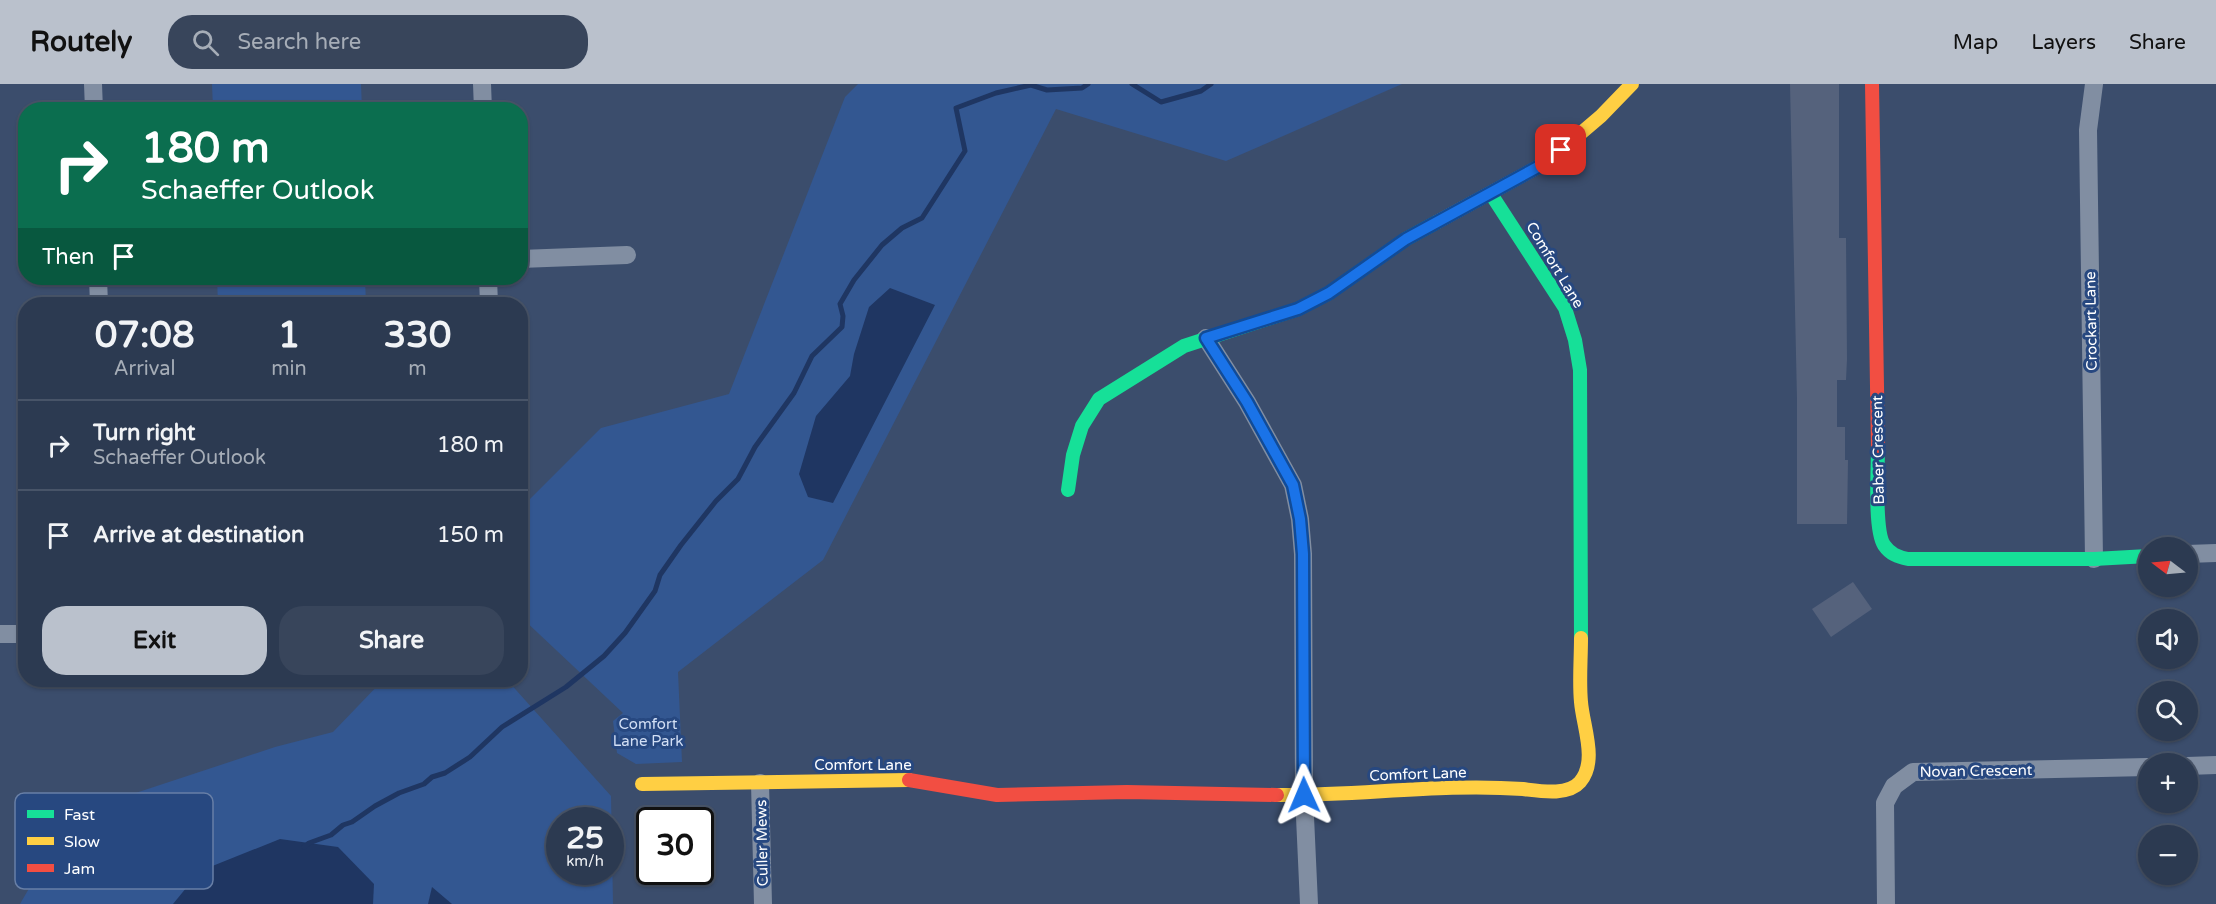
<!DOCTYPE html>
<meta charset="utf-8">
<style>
body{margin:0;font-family:"Varela Round",sans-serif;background:#38455b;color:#f1f3f6;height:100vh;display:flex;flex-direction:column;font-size:22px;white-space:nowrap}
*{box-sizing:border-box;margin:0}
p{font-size:20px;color:#a6adb7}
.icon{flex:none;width:33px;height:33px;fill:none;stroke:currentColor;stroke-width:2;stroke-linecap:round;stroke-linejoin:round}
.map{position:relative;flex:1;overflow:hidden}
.details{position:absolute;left:18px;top:213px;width:510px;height:390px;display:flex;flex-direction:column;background:#2c3a51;border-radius:24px;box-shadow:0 2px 4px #0004,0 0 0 2px #485468}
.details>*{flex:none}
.top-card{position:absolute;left:18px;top:18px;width:510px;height:183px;border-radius:24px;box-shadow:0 2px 4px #0004,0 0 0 2px #485468;background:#0b6e4f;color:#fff;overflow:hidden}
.needle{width:39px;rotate:286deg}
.tools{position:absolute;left:2138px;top:453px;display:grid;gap:12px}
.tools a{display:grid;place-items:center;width:60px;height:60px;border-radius:50%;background:#2c3a51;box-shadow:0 2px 4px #0004,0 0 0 2px #485468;font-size:30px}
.speed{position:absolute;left:546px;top:723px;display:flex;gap:12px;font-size:30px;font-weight:700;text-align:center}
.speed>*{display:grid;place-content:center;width:78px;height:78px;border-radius:50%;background:#2c3a51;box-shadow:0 2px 4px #0004,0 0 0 2px #485468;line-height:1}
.speed small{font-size:15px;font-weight:400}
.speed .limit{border:3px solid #111;border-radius:9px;background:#fff;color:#111}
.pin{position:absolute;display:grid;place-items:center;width:51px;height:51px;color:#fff;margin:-26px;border-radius:12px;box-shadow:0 3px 9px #0006}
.me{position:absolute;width:66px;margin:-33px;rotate:359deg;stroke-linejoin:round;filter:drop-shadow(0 0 4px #0008)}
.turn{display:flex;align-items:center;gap:21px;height:126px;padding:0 24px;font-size:27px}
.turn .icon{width:78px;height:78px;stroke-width:2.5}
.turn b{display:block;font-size:42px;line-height:51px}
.then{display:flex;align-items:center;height:57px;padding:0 24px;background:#0003;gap:12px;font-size:22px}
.eta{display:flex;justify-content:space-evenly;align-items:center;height:102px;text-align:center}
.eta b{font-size:36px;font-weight:800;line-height:42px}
.primary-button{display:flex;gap:12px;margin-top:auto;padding:12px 24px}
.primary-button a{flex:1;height:69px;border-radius:24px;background:#bac1cc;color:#111;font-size:24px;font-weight:800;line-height:69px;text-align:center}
.primary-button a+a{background:#38455b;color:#f1f3f6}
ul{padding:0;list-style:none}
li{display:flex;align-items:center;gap:18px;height:90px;padding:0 24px;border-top:2px solid #485468}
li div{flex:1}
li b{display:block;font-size:22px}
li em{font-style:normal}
header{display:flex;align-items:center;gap:36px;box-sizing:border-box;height:84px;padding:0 30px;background:#bac1cc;color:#111}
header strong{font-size:28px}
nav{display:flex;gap:33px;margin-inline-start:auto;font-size:21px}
.search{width:420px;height:54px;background:#38455b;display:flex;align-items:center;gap:15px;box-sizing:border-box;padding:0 21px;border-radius:24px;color:#a6adb7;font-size:22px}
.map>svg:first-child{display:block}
.green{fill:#335791;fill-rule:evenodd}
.water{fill:#1f3662}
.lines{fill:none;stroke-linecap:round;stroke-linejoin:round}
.stream{stroke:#1f3662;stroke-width:5}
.building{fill:#55627c}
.street{stroke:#818ea2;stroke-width:18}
.fast{stroke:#16e098;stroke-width:14}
.slow{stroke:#ffcf43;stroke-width:14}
.jam{stroke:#f24e42;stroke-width:14}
.route-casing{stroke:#114b97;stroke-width:15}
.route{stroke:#1a73e8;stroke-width:10}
.labels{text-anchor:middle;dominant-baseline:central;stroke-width:6;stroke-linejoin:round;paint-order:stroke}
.street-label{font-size:15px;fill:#fff;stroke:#274880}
.park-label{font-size:15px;fill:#d2dff5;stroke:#274880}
.key{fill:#274880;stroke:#687fa6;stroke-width:1.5}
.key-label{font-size:16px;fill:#fff}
</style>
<header>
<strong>Routely</strong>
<div class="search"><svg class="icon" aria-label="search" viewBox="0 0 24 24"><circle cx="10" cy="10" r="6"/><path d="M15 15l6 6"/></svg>Search here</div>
<nav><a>Map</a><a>Layers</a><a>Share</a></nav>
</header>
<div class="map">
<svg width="2216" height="820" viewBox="0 0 2216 820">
<rect width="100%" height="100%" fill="#3b4d6c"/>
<g class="green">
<path d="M 212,0 L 361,0 L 362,25 L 213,25 Z"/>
<path d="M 858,0 L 1402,0 L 1226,77 L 1056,25 L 823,476 L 678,588 L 682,678 L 636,680 L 617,669 L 613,637 L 623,629 L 521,533 L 520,425 L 601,344 L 729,310 L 845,13 Z"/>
<path d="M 217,194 L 365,194 L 366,220 L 218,220 Z"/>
<path d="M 383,596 L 507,596 L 611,712 L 613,820 L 20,820 L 72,730 L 275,663 L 333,648 ZM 560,736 L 610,736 L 610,788 L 560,788 Z"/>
</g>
<g class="water">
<path d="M 890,204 L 935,221 L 833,419 L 808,413 L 799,390 L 816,332 L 850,292 L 854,270 L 869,223 Z"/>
<path d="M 280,755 L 338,763 L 374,800 L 373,820 L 173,820 L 200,787 Z"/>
<path d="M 432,803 L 452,820 L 428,820 Z"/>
</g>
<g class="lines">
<g class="stream">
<path d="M 1132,0 L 1161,18 L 1201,7 L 1211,0"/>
<path d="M 304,763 L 309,759 L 331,751 L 343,741 L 352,738 L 375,722 L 399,709 L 424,700 L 432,693 L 445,689 L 470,673 L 502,643 L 566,603 L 604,572 L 625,549 L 655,507 L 660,491 L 681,461 L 716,417 L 738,395 L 755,363 L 794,309 L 812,272 L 842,243 L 843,232 L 840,220 L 854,196 L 882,161 L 902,144 L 922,134 L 965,67 L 956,24 L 996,9 L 1031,1 L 1047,6 L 1082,4 L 1088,0"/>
</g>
</g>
<g class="building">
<path d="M 1790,0 L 1839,0 L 1839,154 L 1846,154 L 1847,275 L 1846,296 L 1837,296 L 1837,343 L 1845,343 L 1845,376 L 1848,376 L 1847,440 L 1797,440 L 1797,315 Z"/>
<path d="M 1853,498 L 1872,525 L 1831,553 L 1812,525 Z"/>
</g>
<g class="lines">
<g class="street">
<path d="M 93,0 L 94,26"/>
<path d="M 482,0 L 483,26"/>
<path d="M 2094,0 L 2088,46 L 2094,475"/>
<path d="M 520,175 L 627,171"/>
<path d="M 98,194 L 99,220"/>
<path d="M 488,194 L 489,220"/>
<path d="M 1206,254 L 1247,318 L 1293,401 L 1300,435 L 1303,470 L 1304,711 L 1309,820"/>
<path d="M 2187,470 L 2216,469"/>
<path d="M 0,550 L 26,550"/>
<path d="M 2187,682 L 2216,681"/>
<path d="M 760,699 L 763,820"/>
<path d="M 1886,820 L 1885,719 L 1894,702 L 1913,688 L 2148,683"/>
</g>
<g class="fast">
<path d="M 1491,110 L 1565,224 L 1575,256 L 1580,286 L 1581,554"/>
<path d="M 1878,363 C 1878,385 1874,446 1884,461 C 1890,470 1898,473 1908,475 L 2094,475 L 2148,472"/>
<path d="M 1068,406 L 1073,371 L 1082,342 L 1099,315 L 1184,262 L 1298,225 L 1329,209 L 1406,155 L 1437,138"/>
</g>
<g class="slow">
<path d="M 1437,138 L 1547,78 L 1601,32 L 1632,0"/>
<path d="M 642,700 L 909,696"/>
<path d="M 1277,711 C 1359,712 1441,699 1523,705 C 1540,707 1568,712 1580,698 C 1598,677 1583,643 1581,618 C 1579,597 1581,576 1581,554"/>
</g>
<g class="jam">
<path d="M 1872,0 L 1878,363"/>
<path d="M 909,696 L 997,711 L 1127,708 L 1277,711"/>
</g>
</g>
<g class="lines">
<g class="route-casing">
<path id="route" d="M 1304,711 L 1303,470 L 1300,435 L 1293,401 L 1247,318 L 1206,254 L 1298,225 L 1329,209 L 1406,155 L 1547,78 L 1561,66"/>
</g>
<use href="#route" class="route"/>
</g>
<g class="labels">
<g class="street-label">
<text transform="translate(1555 181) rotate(59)">Comfort Lane</text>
<text transform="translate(2091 237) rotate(-91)">Crockart Lane</text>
<text transform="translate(1878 366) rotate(-91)">Baber Crescent</text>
<text x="863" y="681">Comfort Lane</text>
<text transform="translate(1976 687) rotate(-1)">Novan Crescent</text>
<text transform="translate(1418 690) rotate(-2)">Comfort Lane</text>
<text transform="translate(762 759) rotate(-91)">Culler Mews</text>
</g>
<g class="park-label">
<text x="648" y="640">Comfort<tspan x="648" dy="17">Lane Park</tspan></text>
</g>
</g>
<rect x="15" y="709" width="198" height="96" rx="9" class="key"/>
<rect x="27" y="726" width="27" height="8" fill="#16e098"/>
<rect x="27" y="753" width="27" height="8" fill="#ffcf43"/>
<rect x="27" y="780" width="27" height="8" fill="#f24e42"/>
<g class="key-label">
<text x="64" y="736">Fast</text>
<text x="64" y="763">Slow</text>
<text x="64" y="790">Jam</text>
</g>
</svg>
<div class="tools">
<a><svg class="needle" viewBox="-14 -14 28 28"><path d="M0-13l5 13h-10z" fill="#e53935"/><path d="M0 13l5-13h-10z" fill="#a6adb7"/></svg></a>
<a><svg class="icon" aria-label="sound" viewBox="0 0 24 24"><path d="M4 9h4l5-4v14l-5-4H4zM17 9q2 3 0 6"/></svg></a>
<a><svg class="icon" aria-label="search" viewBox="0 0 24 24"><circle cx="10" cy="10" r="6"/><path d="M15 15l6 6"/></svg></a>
<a>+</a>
<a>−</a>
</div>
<div class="speed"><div>25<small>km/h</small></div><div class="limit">30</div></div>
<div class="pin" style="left:1561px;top:66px;background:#d93025"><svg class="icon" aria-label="arrive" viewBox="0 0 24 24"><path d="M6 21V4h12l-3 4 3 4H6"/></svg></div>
<svg class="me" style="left:1304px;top:711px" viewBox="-20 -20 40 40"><path d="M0-17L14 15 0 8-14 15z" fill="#1a73e8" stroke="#fff" stroke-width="4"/></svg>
<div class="top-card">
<div class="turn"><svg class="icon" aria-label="right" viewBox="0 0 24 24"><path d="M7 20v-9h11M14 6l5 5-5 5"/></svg><div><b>180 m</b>Schaeffer Outlook</div></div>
<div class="then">Then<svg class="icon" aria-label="arrive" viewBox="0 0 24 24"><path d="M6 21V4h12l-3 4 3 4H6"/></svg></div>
</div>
<section class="details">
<div class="eta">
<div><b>07:08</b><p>Arrival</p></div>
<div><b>1</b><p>min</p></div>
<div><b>330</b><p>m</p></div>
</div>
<ul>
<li><svg class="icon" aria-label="right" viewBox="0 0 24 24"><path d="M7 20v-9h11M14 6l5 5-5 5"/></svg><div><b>Turn right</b><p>Schaeffer Outlook</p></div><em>180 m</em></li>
<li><svg class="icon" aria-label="arrive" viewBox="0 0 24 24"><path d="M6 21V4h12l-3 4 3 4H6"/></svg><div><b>Arrive at destination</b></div><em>150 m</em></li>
</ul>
<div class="primary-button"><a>Exit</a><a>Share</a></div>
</section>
</div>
